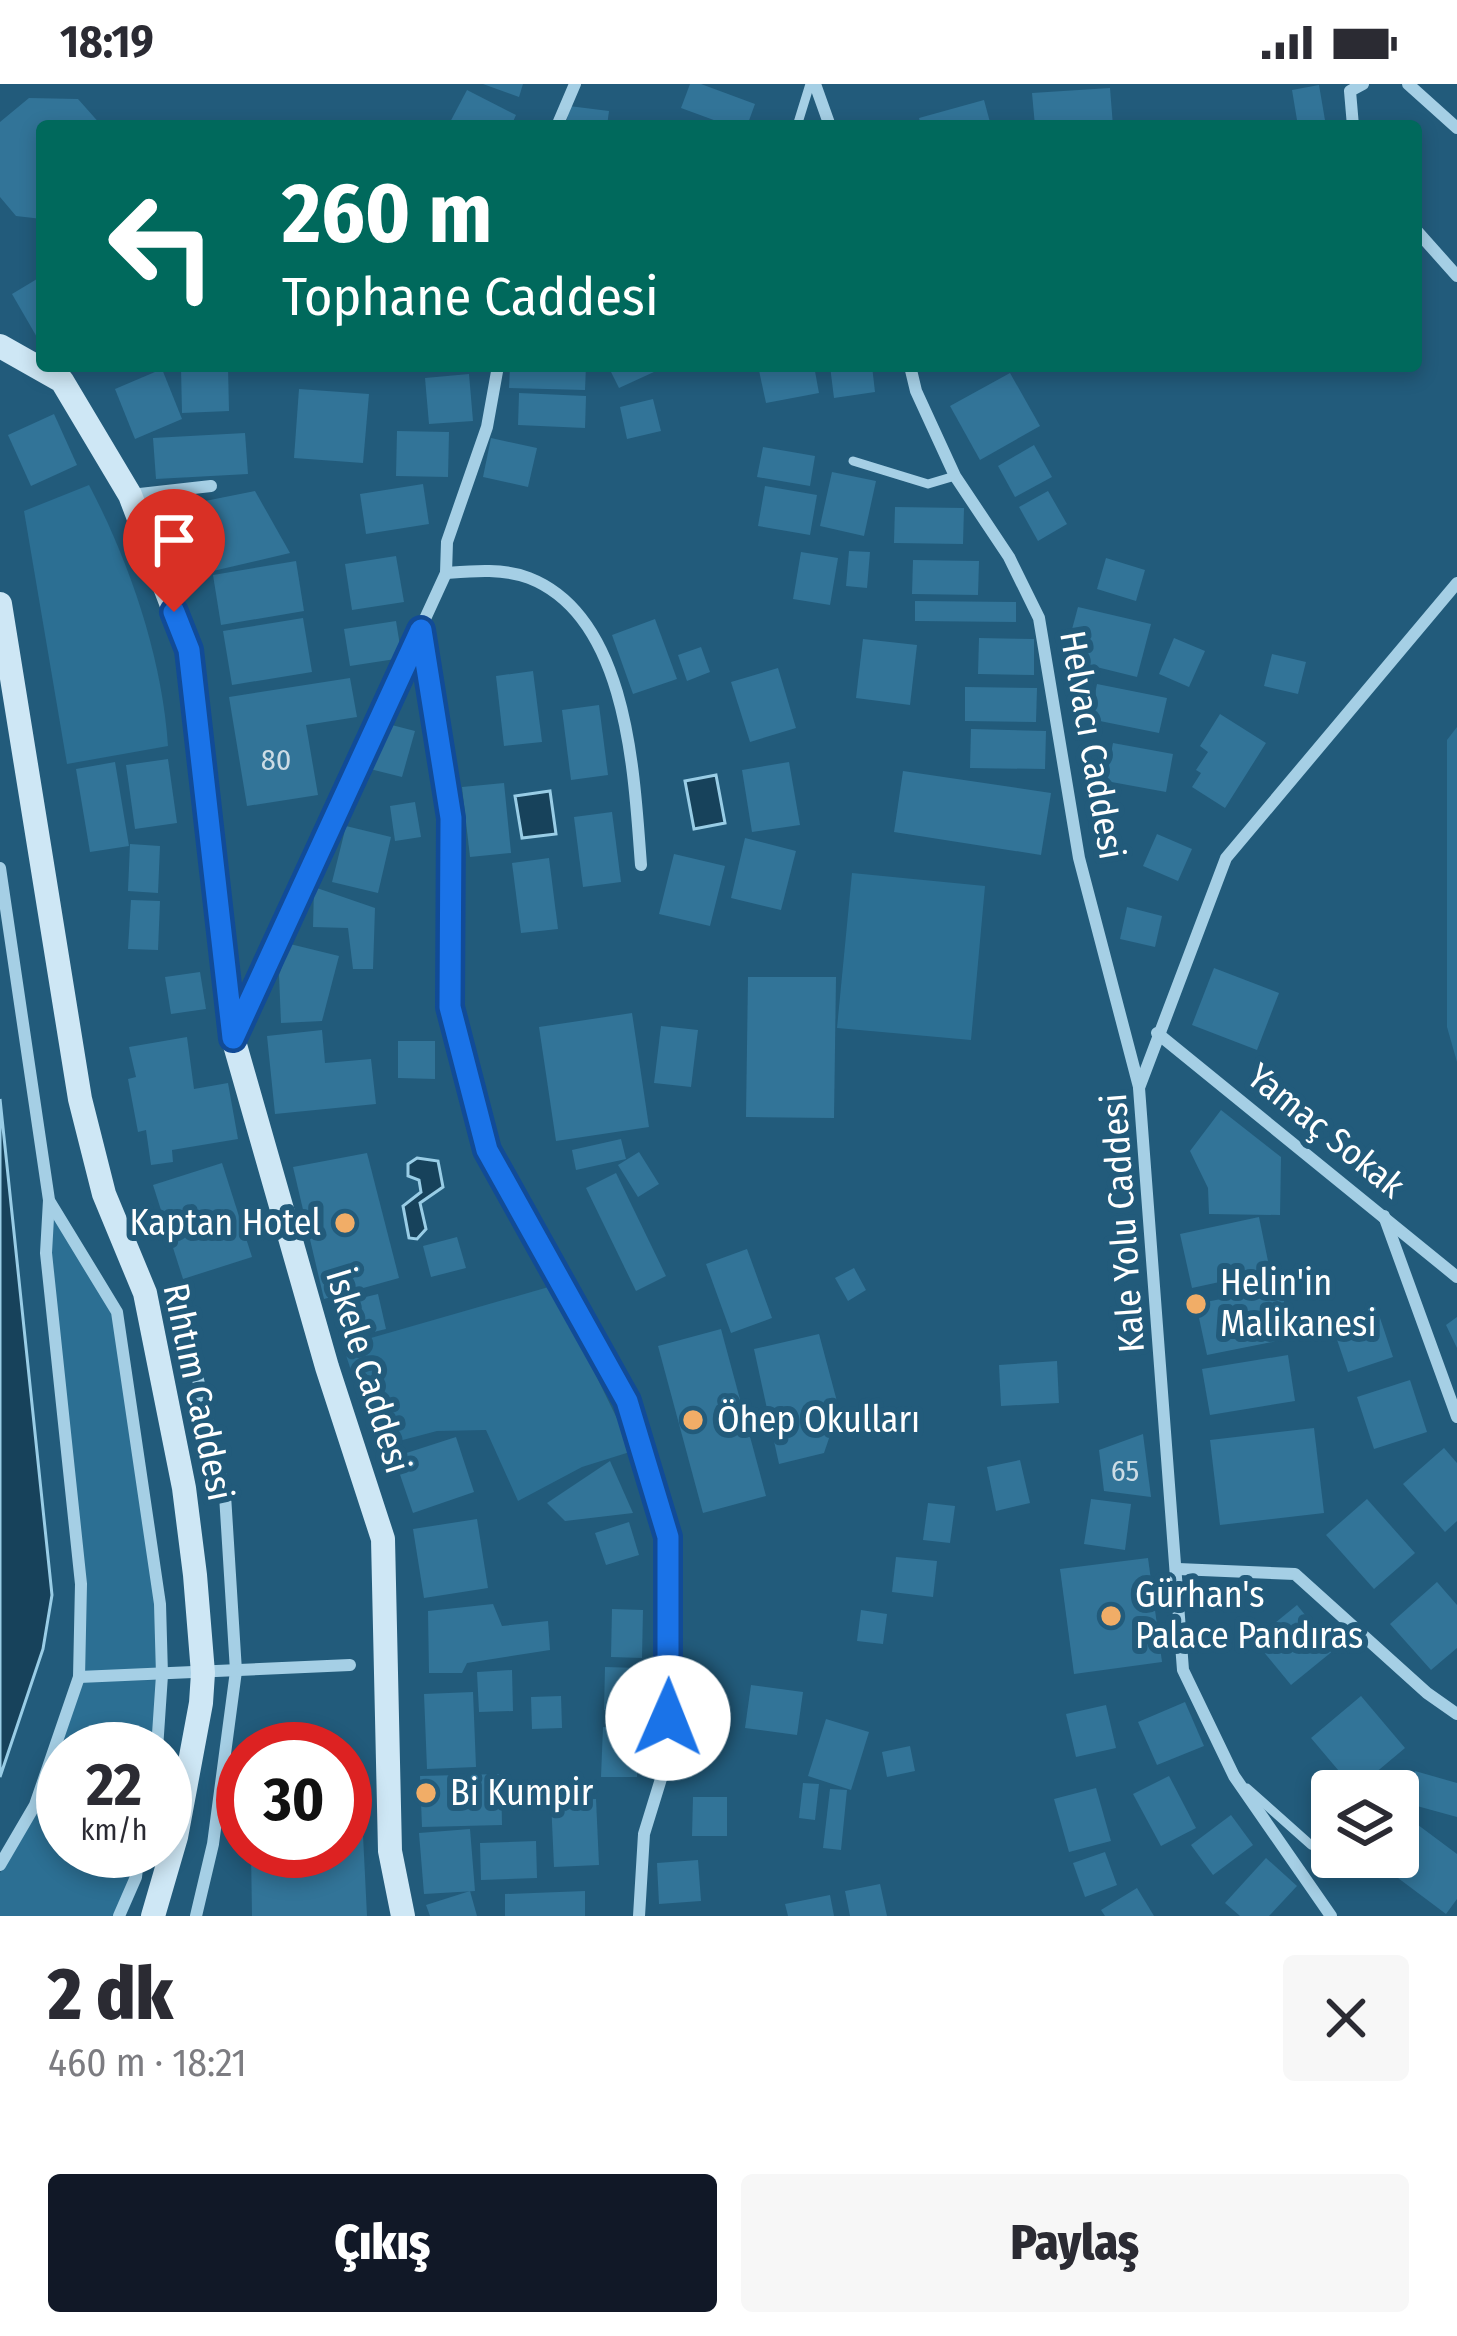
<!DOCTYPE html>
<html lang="tr">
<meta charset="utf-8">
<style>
body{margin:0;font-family:"Fira Sans Condensed",sans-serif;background:#f7f7f7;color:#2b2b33;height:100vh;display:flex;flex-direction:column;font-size:45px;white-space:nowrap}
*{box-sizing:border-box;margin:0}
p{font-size:39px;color:#7c7c81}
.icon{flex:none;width:66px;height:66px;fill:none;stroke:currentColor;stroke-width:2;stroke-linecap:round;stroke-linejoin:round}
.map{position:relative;height:1832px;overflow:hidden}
.side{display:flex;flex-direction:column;background:#fff;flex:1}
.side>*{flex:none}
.hud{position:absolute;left:36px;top:36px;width:1386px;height:252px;border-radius:12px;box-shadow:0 6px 18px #0003;background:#00695c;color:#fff;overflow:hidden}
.controls{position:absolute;left:1311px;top:1686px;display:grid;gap:24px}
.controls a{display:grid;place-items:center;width:108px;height:108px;border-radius:12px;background:#fff;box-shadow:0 6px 18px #0003;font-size:60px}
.speed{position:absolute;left:36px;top:1638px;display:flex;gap:24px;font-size:60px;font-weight:700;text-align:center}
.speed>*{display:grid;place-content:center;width:156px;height:156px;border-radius:50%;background:#fff;box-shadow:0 6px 18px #0003;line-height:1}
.speed small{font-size:30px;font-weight:400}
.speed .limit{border:18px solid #d22;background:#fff;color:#111}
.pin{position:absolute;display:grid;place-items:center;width:102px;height:102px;color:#fff;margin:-123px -51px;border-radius:50% 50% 50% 0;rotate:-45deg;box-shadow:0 0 12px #0007}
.pin .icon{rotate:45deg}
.me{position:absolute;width:132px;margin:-66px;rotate:1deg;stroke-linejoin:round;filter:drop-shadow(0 0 9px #0008)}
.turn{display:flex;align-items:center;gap:42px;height:252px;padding:0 48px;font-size:54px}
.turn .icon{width:156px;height:156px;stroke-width:2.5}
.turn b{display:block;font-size:84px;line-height:102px}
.round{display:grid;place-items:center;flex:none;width:126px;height:126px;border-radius:12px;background:#f7f7f7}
.overview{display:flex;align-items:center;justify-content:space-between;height:204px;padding:0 48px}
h1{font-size:72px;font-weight:800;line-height:90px}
.button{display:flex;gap:24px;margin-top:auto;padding:24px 48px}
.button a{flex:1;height:138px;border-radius:12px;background:#111827;color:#fff;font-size:48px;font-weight:800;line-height:138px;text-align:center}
.button a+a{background:#f7f7f7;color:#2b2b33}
.status{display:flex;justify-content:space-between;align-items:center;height:84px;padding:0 60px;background:#fff;direction:ltr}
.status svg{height:33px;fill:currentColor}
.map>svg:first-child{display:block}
.green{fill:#2c6f93}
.water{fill:#17425b;stroke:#99cde6;stroke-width:3}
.building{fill:#327498}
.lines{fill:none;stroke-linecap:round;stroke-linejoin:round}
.lane{stroke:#a5cfe5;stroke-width:9}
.street{stroke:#a5cfe5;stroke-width:12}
.secondary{stroke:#cee7f5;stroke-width:24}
.route-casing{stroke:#114b97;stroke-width:30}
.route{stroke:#1a73e8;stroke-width:21}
.poi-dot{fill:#f1ad67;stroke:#225b7b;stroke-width:4.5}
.labels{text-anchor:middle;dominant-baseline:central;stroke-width:12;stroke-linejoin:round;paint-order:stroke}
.number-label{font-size:30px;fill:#ccdce5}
.street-label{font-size:36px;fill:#fff;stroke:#225b7b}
.poi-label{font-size:36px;fill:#fff;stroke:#225b7b;text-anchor:start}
</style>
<div class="status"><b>18:19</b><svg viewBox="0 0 49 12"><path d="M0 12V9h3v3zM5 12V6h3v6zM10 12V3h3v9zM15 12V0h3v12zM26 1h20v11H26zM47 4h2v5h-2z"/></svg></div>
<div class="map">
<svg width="1457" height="1832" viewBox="0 0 1457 1832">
<rect width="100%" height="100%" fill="#225b7b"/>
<g class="green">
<path d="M 89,401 C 130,479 162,573 168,662 L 67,680 L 24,427 Z"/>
<path d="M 1457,643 L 1457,978 L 1447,943 L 1447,656 Z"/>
<path d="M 852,789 L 985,802 L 971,956 L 837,944 Z"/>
<path d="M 51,1125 L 114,1229 L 155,1518 L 158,1587 L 83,1589 L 49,1169 Z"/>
<path d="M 552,1202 L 633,1367 L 582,1383 L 518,1417 L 486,1346 L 437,1347 L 376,1363 L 343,1262 Z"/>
<path d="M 158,1596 L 152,1665 L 63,1665 L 63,1767 L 135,1767 L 130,1794 L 114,1832 L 0,1832 L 0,1789 L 40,1724 L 82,1597 Z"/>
</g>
<g class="water">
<path d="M 716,691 L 725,739 L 694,745 L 685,697 Z"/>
<path d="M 550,707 L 556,750 L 522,754 L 515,712 Z"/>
<path d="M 0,1015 L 52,1511 L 43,1565 L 0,1693 Z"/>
<path d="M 417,1074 L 438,1077 L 443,1103 L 420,1119 L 426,1145 L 417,1155 L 409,1154 L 403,1122 L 421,1108 L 419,1096 L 408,1092 L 408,1080 Z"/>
</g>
<g class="building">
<path d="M 483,0 L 523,0 L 519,13 Z"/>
<path d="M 690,0 L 701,0 L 755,20 L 747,42 L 730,42 L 681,24 Z"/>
<path d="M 1319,1 L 1326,42 L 1298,42 L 1292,6 Z"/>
<path d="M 1110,4 L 1113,42 L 1035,42 L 1032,9 Z"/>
<path d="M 467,6 L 516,31 L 511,42 L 448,42 Z"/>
<path d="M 29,14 L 78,15 L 102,42 L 42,42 L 42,135 L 16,132 L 0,113 L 0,38 Z"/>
<path d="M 984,16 L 991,42 L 921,42 L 919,34 Z"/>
<path d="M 569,22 L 609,27 L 607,42 L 566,42 Z"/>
<path d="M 37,195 L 42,204 L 42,252 L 38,255 L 12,210 Z"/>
<path d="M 510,282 L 586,282 L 585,306 L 509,304 Z"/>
<path d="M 608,282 L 667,282 L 619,304 Z"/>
<path d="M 758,282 L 814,282 L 819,309 L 766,319 Z"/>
<path d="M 830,282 L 872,282 L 875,308 L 834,314 Z"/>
<path d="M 228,283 L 229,327 L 182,329 L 181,284 Z"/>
<path d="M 162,285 L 182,335 L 135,355 L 115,305 Z"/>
<path d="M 1010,289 L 1040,342 L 980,376 L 950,322 Z"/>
<path d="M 469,290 L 473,337 L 429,340 L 425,294 Z"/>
<path d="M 299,305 L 369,310 L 363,379 L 294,374 Z"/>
<path d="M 519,309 L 586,312 L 585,344 L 518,341 Z"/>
<path d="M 653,315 L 661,347 L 627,355 L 620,323 Z"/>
<path d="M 54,330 L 77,381 L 31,402 L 8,351 Z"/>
<path d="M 397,347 L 449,348 L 448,393 L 396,392 Z"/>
<path d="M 245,349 L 248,390 L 156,395 L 153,354 Z"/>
<path d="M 491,354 L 537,364 L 528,403 L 483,393 Z"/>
<path d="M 1034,361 L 1052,393 L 1015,413 L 998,382 Z"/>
<path d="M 763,363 L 815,372 L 810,402 L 757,393 Z"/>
<path d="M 832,388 L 876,397 L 864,452 L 820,442 Z"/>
<path d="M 423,400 L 429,440 L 366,450 L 360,410 Z"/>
<path d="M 765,402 L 817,411 L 810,451 L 758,442 Z"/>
<path d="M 255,407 L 290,469 L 213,487 L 180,422 Z"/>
<path d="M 1048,407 L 1067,440 L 1038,457 L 1019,423 Z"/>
<path d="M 895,423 L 964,424 L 963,460 L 894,459 Z"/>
<path d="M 849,467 L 870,468 L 867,504 L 846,502 Z"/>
<path d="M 801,468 L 838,474 L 830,521 L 793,515 Z"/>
<path d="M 396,472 L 404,518 L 352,526 L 345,480 Z"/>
<path d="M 1106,474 L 1145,486 L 1136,517 L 1097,505 Z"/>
<path d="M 913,476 L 979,477 L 978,511 L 912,510 Z"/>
<path d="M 296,477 L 304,527 L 221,541 L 213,491 Z"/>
<path d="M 915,517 L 1016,518 L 1016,538 L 915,537 Z"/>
<path d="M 1078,523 L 1151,540 L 1137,593 L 1064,575 Z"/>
<path d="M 303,534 L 312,588 L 232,601 L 223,547 Z"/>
<path d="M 655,535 L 677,595 L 633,610 L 612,551 Z"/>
<path d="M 396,537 L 402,574 L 350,582 L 344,545 Z"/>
<path d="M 979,554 L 1034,555 L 1034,591 L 978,590 Z"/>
<path d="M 1174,554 L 1205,567 L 1189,603 L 1159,590 Z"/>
<path d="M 863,555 L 917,561 L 910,621 L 856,614 Z"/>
<path d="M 701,563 L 710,588 L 687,597 L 678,571 Z"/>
<path d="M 1272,570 L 1306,578 L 1298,610 L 1264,602 Z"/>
<path d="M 778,584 L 796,644 L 750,658 L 731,598 Z"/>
<path d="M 533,587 L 542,658 L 504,662 L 496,592 Z"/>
<path d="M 350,594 L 357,633 L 306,641 L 318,711 L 247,722 L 229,613 Z"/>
<path d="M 1097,600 L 1167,614 L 1159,649 L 1090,635 Z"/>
<path d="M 965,603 L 1037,604 L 1036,638 L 965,637 Z"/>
<path d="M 599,621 L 608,691 L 571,696 L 562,626 Z"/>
<path d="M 1220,630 L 1266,659 L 1225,724 L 1192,703 L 1201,689 L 1196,686 L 1208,668 L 1200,662 Z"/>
<path d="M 384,639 L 415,647 L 402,693 L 370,685 Z"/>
<path d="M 971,645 L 1046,647 L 1045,685 L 970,684 Z"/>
<path d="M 1113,659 L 1173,670 L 1166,708 L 1106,697 Z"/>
<path d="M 168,675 L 177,739 L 135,745 L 126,681 Z"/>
<path d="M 115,678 L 129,762 L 90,768 L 76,685 Z"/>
<path d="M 789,678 L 800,741 L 752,748 L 742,686 Z"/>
<path d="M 903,687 L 1051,709 L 1041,771 L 894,748 Z"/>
<path d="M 504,699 L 511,769 L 470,773 L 462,703 Z"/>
<path d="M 415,718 L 421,753 L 395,757 L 390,722 Z"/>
<path d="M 612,728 L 621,798 L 583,803 L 574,733 Z"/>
<path d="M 346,742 L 391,753 L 378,809 L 332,798 Z"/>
<path d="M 1157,750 L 1192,765 L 1178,797 L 1143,782 Z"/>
<path d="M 745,754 L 796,767 L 781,826 L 731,814 Z"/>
<path d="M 130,760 L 160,762 L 158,809 L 128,807 Z"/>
<path d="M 674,770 L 725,782 L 710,842 L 659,830 Z"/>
<path d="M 549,774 L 558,845 L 521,849 L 512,779 Z"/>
<path d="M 314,803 L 375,824 L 373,885 L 353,885 L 348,844 L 313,843 Z"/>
<path d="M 131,816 L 160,817 L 158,866 L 128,865 Z"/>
<path d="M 1127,823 L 1162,832 L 1155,863 L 1120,855 Z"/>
<path d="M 290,860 L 339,872 L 322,937 L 281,939 L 279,891 Z"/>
<path d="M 1214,884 L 1279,909 L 1257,966 L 1192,941 Z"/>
<path d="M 200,888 L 206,925 L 171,930 L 165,893 Z"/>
<path d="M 748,893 L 836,893 L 834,1034 L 746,1033 Z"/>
<path d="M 632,929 L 649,1043 L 556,1057 L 539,943 Z"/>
<path d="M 661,942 L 698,946 L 691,1003 L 654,999 Z"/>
<path d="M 322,946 L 325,979 L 371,975 L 376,1020 L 275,1030 L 267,952 Z"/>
<path d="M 187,953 L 194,1005 L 228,999 L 238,1055 L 172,1066 L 173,1078 L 151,1081 L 146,1046 L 138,1048 L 128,995 L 136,993 L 129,963 Z"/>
<path d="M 398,957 L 435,957 L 435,995 L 398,994 Z"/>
<path d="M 1221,1026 L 1281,1073 L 1280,1131 L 1209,1130 L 1208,1104 L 1190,1067 Z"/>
<path d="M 621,1055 L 626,1075 L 576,1086 L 572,1066 Z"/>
<path d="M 639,1068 L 659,1100 L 638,1113 L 618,1081 Z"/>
<path d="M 367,1069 L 399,1194 L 324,1215 L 293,1083 Z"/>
<path d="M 222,1079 L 252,1173 L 183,1195 L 153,1101 Z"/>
<path d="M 616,1089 L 666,1192 L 636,1207 L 586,1104 Z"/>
<path d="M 1259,1133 L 1270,1187 L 1192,1204 L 1180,1150 Z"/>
<path d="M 457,1153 L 466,1184 L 431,1193 L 423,1162 Z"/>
<path d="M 747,1165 L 772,1234 L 731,1249 L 706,1180 Z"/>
<path d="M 854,1184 L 866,1206 L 848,1217 L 835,1194 Z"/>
<path d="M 1281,1203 L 1292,1254 L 1207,1271 L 1196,1220 Z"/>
<path d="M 378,1210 L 386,1245 L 349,1254 L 341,1219 Z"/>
<path d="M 1376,1222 L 1393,1273 L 1348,1288 L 1331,1238 Z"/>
<path d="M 1457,1233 L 1457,1264 L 1446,1241 Z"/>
<path d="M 721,1245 L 766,1412 L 703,1429 L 658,1262 Z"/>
<path d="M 819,1250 L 839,1325 L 824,1369 L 779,1380 L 754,1265 Z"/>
<path d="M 1288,1271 L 1295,1317 L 1210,1331 L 1202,1285 Z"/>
<path d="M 1057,1277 L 1059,1319 L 1001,1322 L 999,1281 Z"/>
<path d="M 1410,1296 L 1427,1348 L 1374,1365 L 1357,1313 Z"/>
<path d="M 1314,1344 L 1324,1429 L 1220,1441 L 1210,1356 Z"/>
<path d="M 1143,1350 L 1151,1413 L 1104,1407 L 1099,1366 Z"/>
<path d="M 456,1353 L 474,1408 L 413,1429 L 394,1373 Z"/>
<path d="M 1444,1364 L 1457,1379 L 1457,1437 L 1445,1448 L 1403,1400 Z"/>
<path d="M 1020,1376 L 1030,1419 L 996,1427 L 987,1383 Z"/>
<path d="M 610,1377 L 633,1429 L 565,1437 L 547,1419 Z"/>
<path d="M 1091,1415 L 1131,1420 L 1125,1466 L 1084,1460 Z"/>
<path d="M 1367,1415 L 1415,1469 L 1374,1505 L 1326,1451 Z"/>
<path d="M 928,1419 L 955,1422 L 950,1459 L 923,1456 Z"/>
<path d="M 477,1435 L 488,1504 L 424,1514 L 413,1445 Z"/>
<path d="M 629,1438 L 639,1471 L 606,1481 L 595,1449 Z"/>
<path d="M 896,1473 L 937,1477 L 933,1513 L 892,1508 Z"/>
<path d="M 1148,1474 L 1162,1578 L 1074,1590 L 1060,1485 Z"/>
<path d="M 1437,1498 L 1457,1521 L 1457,1564 L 1431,1586 L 1390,1540 Z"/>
<path d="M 493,1520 L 502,1542 L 548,1537 L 550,1566 L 467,1579 L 462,1589 L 429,1589 L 428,1527 Z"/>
<path d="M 1297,1521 L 1334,1566 L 1291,1601 L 1254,1556 Z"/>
<path d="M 612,1525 L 643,1526 L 642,1574 L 611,1573 Z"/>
<path d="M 861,1526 L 887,1530 L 883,1560 L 857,1557 Z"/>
<path d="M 605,1583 L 639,1584 L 638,1627 L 604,1626 Z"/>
<path d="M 512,1586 L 513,1627 L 479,1628 L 477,1588 Z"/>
<path d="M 751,1601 L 803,1608 L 797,1651 L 745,1644 Z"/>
<path d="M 473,1608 L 476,1683 L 427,1685 L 424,1610 Z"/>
<path d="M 561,1612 L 562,1644 L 532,1645 L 531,1613 Z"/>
<path d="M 1361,1612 L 1405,1664 L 1355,1706 L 1311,1654 Z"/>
<path d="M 1185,1618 L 1204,1662 L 1157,1681 L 1138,1638 Z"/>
<path d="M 1106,1621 L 1116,1664 L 1076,1673 L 1066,1630 Z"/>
<path d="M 826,1635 L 869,1648 L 851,1706 L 808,1692 Z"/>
<path d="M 603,1643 L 638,1644 L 637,1693 L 601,1693 Z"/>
<path d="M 910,1662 L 915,1687 L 887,1693 L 882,1668 Z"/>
<path d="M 1415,1687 L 1457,1699 L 1457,1733 L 1406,1719 Z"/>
<path d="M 501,1690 L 502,1741 L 422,1743 L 420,1692 Z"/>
<path d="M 1169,1692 L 1196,1744 L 1161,1762 L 1133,1710 Z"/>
<path d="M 803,1699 L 819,1700 L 815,1736 L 799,1734 Z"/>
<path d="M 1096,1704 L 1111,1757 L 1069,1768 L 1054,1715 Z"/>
<path d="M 830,1705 L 847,1706 L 841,1766 L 823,1764 Z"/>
<path d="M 693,1713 L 727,1713 L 727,1752 L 692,1752 Z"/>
<path d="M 596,1715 L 599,1781 L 554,1783 L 551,1716 Z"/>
<path d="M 1398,1726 L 1457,1770 L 1457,1815 L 1446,1830 L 1370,1773 L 1398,1773 Z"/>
<path d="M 1231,1731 L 1253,1761 L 1213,1791 L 1191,1761 Z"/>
<path d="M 470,1745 L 475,1807 L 424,1810 L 419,1749 Z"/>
<path d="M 363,1751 L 367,1832 L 252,1832 L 251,1767 L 345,1767 L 345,1753 Z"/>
<path d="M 536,1757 L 537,1794 L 481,1796 L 480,1759 Z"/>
<path d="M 1105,1768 L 1117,1801 L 1085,1813 L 1073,1779 Z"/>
<path d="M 1266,1774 L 1297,1802 L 1269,1832 L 1240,1832 L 1225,1819 Z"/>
<path d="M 698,1776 L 701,1817 L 659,1820 L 657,1779 Z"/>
<path d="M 880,1800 L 887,1832 L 850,1832 L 845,1807 Z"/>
<path d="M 1137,1804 L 1154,1832 L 1105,1832 L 1101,1826 Z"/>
<path d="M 470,1807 L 477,1832 L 430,1832 L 426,1821 Z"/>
<path d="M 585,1807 L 585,1832 L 505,1832 L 505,1810 Z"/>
<path d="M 830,1811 L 834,1832 L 788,1832 L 785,1820 Z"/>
</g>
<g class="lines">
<g class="lane">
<path d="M 797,42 L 810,0"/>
<path d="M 853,377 L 928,400 L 955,392"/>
<path d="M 1247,1704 L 1311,1761 L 1332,1769"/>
</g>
<g class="street">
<path d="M 815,0 L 830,42"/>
<path d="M 1408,0 L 1457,44"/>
<path d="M 557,42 L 575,0"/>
<path d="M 1353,42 L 1350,7 L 1363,0"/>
<path d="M 1416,146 L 1457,192"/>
<path d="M 910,282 L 916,307 L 955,392 L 1009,473 L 1039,534 L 1079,774 L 1139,1003"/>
<path d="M 131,411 L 211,402"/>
<path d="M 446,489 C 472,487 503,484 529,494 C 629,533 634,692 641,781"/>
<path d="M 421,546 L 451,734 L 450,923 L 487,1066 L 627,1317 L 668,1453 L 668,1672 L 644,1750 L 639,1832"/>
<path d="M 0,784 L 49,1116 L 46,1169 L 81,1500 L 79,1593 L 35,1721 L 0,1781"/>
<path d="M 236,947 L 446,489 L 447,458 L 487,343 L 498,282"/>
<path d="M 1157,949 L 1457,1193"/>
<path d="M 50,1118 L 117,1228 L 160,1520 L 162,1591 L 157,1665"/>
<path d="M 1384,1132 L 1457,1333"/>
<path d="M 196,1287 L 225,1411 L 236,1587 L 213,1760 L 196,1832"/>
<path d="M 1178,1485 L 1295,1490 L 1427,1609 L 1457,1630"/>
<path d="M 79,1593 L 350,1581"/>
<path d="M 119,1832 L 136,1793 L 139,1767"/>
<path d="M 1331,1832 L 1234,1692 L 1183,1586 L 1139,1004 L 1226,774 L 1457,499"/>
</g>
<g class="secondary">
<path d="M 0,262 L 62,297 L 130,411 L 189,566 L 233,954 L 327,1283 L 383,1455 L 390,1767 L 403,1832"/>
<path d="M 0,520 L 80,1015 L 104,1110 L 145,1209 L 184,1404 L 195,1491 L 203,1589 L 201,1619 L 176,1753 L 153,1832"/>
</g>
</g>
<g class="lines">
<g class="route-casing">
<path id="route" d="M 174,528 L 189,566 L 233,954 L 421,546 L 451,734 L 450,923 L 487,1066 L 627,1317 L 668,1453 L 668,1634"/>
</g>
<use href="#route" class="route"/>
</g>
<g class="poi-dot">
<circle cx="345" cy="1139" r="12"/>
<circle cx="1196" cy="1220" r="12"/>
<circle cx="693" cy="1336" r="12"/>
<circle cx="1111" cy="1532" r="12"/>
<circle cx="426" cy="1709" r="12"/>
</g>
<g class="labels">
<g class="number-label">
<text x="276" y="676">80</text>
<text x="1125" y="1387">65</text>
</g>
<g class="street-label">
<text transform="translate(1092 661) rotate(80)">Helvacı Caddesi</text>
<text transform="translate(1326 1047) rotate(39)">Yamaç Sokak</text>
<text transform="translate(1123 1139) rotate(-94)">Kale Yolu Caddesi</text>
<text transform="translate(368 1287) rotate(73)">İskele Caddesi</text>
<text transform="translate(198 1308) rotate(78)">Rıhtım Caddesi</text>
</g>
<g class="poi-label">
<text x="321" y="1139" text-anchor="end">Kaptan Hotel</text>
<text x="1220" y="1199">Helin'in<tspan x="1220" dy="41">Malikanesi</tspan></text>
<text x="717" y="1336">Öhep Okulları</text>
<text x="1135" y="1511">Gürhan's<tspan x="1135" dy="41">Palace Pandıras</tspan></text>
<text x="450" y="1709">Bi Kumpir</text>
</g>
</g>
</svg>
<div class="controls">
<a><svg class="icon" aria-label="layers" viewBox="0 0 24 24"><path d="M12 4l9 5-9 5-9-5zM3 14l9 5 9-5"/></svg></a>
</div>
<div class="speed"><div>22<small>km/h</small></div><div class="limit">30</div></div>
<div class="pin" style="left:174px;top:528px;background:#d93025"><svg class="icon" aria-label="arrive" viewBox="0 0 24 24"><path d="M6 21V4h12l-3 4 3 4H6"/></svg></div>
<svg class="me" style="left:668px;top:1634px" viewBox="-20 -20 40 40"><circle r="19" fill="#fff"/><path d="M0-13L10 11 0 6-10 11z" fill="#1a73e8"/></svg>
<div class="hud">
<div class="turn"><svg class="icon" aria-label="left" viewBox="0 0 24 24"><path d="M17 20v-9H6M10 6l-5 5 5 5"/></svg><div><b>260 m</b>Tophane Caddesi</div></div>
</div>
</div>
<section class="side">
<div class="overview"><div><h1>2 dk</h1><p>460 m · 18:21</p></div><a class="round"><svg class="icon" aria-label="close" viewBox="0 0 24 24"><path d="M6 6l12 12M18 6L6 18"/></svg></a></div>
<div class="button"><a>Çıkış</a><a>Paylaş</a></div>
</section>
